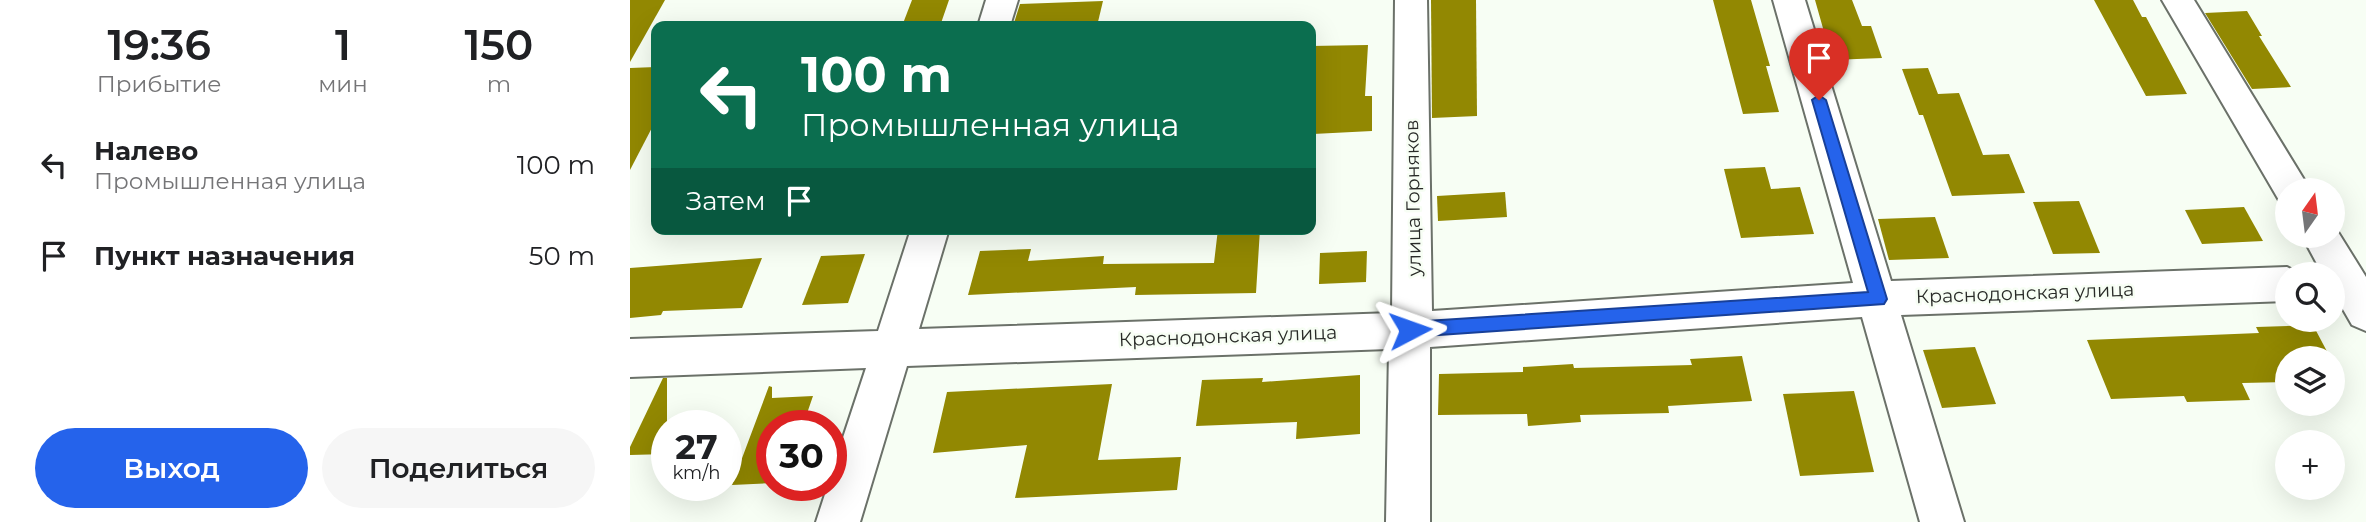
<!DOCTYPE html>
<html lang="ru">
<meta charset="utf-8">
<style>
body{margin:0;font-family:Montserrat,sans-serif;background:#f6f6f6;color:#202124;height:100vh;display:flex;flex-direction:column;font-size:26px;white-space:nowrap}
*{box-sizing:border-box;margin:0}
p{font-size:23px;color:#757577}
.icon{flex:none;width:38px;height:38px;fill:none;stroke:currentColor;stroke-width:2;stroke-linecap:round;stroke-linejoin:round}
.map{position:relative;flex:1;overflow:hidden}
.sheet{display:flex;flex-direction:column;background:#fff;width:630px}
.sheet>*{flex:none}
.top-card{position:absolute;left:21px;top:21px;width:665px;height:214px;border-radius:14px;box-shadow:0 7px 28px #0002;background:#0b6e4f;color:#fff;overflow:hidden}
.needle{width:46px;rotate:14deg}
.controls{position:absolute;left:1645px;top:178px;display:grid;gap:14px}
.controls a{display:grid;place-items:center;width:70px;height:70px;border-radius:50%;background:#fff;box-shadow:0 7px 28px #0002;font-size:35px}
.speed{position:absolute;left:21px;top:410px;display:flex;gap:14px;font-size:35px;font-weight:700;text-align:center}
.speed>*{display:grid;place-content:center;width:91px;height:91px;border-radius:50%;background:#fff;box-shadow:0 7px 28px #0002;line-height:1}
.speed small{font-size:18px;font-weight:400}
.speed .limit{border:10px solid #d22;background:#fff;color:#111}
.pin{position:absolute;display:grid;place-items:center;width:60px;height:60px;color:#fff;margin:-72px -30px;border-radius:50% 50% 50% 0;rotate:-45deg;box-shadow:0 0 7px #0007}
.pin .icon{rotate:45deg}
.me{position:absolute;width:77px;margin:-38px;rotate:86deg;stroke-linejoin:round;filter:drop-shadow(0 0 5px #0008)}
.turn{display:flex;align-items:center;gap:24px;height:147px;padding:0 35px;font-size:32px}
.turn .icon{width:91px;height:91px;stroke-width:2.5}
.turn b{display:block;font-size:49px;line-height:60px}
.then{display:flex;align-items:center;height:66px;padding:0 35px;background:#0003;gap:14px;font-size:26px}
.eta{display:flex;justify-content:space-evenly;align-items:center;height:119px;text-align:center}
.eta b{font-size:42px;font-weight:600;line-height:49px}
.primary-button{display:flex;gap:14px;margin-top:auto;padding:14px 35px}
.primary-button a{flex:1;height:80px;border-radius:42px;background:#2563eb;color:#fff;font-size:28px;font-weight:600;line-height:80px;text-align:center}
.primary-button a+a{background:#f6f6f6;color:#202124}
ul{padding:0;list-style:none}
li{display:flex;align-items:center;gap:21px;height:91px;padding:0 35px}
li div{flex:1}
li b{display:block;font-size:26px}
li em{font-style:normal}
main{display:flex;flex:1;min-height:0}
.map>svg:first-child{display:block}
.building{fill:#928802}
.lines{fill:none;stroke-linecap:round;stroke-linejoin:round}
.minor-casing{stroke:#6b7169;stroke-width:4}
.minor{fill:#fff;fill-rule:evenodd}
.route{fill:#2563eb;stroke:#184099;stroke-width:2}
.labels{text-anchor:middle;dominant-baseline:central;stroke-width:5;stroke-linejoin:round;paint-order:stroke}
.street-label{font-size:19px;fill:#292b28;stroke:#f7fef4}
</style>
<main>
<section class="sheet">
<div class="eta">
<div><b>19:36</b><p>Прибытие</p></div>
<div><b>1</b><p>мин</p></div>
<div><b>150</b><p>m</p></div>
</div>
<ul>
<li><svg class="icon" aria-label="left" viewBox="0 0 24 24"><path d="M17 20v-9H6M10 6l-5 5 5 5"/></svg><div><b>Налево</b><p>Промышленная улица</p></div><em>100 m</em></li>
<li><svg class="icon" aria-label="arrive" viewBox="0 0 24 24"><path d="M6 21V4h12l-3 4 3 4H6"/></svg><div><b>Пункт назначения</b></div><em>50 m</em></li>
</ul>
<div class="primary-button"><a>Выход</a><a>Поделиться</a></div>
</section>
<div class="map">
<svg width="1736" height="522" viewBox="0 0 1736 522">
<rect width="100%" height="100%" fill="#f7fef4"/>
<g class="building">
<path d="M 0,0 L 35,0 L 0,62 Z"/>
<path d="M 282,0 L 319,0 L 310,26 L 272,26 Z"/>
<path d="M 801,0 L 846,0 L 847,116 L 802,118 Z"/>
<path d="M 1083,0 L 1121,0 L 1140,66 L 1136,66 L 1149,112 L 1113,114 Z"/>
<path d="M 1185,0 L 1222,0 L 1232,26 L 1241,26 L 1252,58 L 1202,60 Z"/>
<path d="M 1464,0 L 1503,0 L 1512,17 L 1516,17 L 1557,94 L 1516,96 Z"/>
<path d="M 473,1 L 467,26 L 383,26 L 390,4 Z"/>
<path d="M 1617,11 L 1632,36 L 1629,36 L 1661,87 L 1622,89 L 1575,13 Z"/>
<path d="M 738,45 L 735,96 L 742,96 L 742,131 L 683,134 L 686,72 L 681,72 L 681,46 Z"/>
<path d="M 26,67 L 26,120 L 0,170 L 0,68 Z"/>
<path d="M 1298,68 L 1308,94 L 1329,93 L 1353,155 L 1379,154 L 1395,193 L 1322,196 L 1293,115 L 1289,115 L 1272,69 Z"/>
<path d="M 1135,167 L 1141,189 L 1170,187 L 1184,234 L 1111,238 L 1094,169 Z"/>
<path d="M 875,192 L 877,217 L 808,221 L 807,196 Z"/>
<path d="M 1449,201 L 1470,253 L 1423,254 L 1403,202 Z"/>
<path d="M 1614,207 L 1633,241 L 1572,244 L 1555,210 Z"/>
<path d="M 1305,217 L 1319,258 L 1259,260 L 1248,219 Z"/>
<path d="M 588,229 L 630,229 L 626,293 L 505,295 L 506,287 L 338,295 L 350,251 L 401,249 L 398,261 L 474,256 L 473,264 L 584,263 Z"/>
<path d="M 737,251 L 736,282 L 689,284 L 690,253 Z"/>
<path d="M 235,254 L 218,303 L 172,305 L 191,256 Z"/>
<path d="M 132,258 L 112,308 L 33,311 L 31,315 L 0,318 L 0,268 Z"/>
<path d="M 1683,325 L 1701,359 L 1657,359 L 1657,382 L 1612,383 L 1620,400 L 1557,402 L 1554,396 L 1481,399 L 1457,340 L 1629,333 L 1626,327 Z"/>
<path d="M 1345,347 L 1366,404 L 1312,408 L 1293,350 Z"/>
<path d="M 1112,356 L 1122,401 L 1038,406 L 1039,413 L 950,415 L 951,422 L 898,426 L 897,414 L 808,415 L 809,374 L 893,372 L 893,367 L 943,364 L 944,368 L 1062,365 L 1060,359 Z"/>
<path d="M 730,375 L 730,434 L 666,439 L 667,422 L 566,426 L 572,380 L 633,378 L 632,382 Z"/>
<path d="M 33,378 L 37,378 L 37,454 L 0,455 L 0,447 Z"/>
<path d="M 482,384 L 468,460 L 551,457 L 547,490 L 385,498 L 397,445 L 303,453 L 317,392 Z"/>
<path d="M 139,386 L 142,387 L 142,398 L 183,396 L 173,425 L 142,425 L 142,483 L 102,485 Z"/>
<path d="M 1224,391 L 1244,472 L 1170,476 L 1153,394 Z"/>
</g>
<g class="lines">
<g class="minor-casing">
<g id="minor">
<path d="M 356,0 L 388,0 L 380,26 L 348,26 Z"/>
<path d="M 765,0 L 797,0 L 802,311 L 1223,283 L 1143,0 L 1175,0 L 1261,281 L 1657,267 L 1672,275 L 1657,275 L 1657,301 L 1271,315 L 1334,522 L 1290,522 L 1232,317 L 800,347 L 800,522 L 756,522 L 759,349 L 277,366 L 230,522 L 186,522 L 198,485 L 201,485 L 201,474 L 236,368 L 0,377 L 0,339 L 248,331 L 281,229 L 319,229 L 289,329 L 762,313 Z"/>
<path d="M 1532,0 L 1564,0 L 1681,191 L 1657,191 L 1657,204 L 1650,202 Z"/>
<path d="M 1703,224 L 1736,277 L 1736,331 L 1722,325 L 1703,292 L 1703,275 L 1693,275 L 1672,236 L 1703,236 Z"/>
</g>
</g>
<use href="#minor" class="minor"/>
</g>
<path class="route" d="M 1189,95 L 1196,100 L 1257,299 L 1254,304 L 780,337 L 774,335 L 771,330 L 774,324 L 780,322 L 1238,292 L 1182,100 Z"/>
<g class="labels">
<g class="street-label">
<text transform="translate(783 198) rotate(-91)">улица Горняков</text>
<text transform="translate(1395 293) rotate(-2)">Краснодонская улица</text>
<text transform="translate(598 336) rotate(-2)">Краснодонская улица</text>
</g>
</g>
</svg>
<div class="controls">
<a><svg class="needle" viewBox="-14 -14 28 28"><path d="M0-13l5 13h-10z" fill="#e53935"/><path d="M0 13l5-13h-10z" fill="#757577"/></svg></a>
<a><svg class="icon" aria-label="search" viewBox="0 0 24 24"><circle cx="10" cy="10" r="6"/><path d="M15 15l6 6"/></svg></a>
<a><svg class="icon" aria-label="layers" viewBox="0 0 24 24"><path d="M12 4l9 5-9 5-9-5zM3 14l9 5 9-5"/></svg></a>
<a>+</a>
</div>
<div class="speed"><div>27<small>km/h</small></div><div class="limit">30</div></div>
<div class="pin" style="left:1189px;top:100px;background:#d93025"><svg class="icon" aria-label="arrive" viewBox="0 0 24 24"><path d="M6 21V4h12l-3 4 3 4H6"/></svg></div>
<svg class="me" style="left:780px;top:330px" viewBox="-20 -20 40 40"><path d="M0-17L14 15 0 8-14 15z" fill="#2563eb" stroke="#fff" stroke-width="4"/></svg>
<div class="top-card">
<div class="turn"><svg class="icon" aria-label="left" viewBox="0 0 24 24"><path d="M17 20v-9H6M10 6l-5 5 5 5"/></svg><div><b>100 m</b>Промышленная улица</div></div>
<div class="then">Затем<svg class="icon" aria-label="arrive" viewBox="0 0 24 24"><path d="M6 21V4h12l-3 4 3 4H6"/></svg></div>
</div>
</div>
</main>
